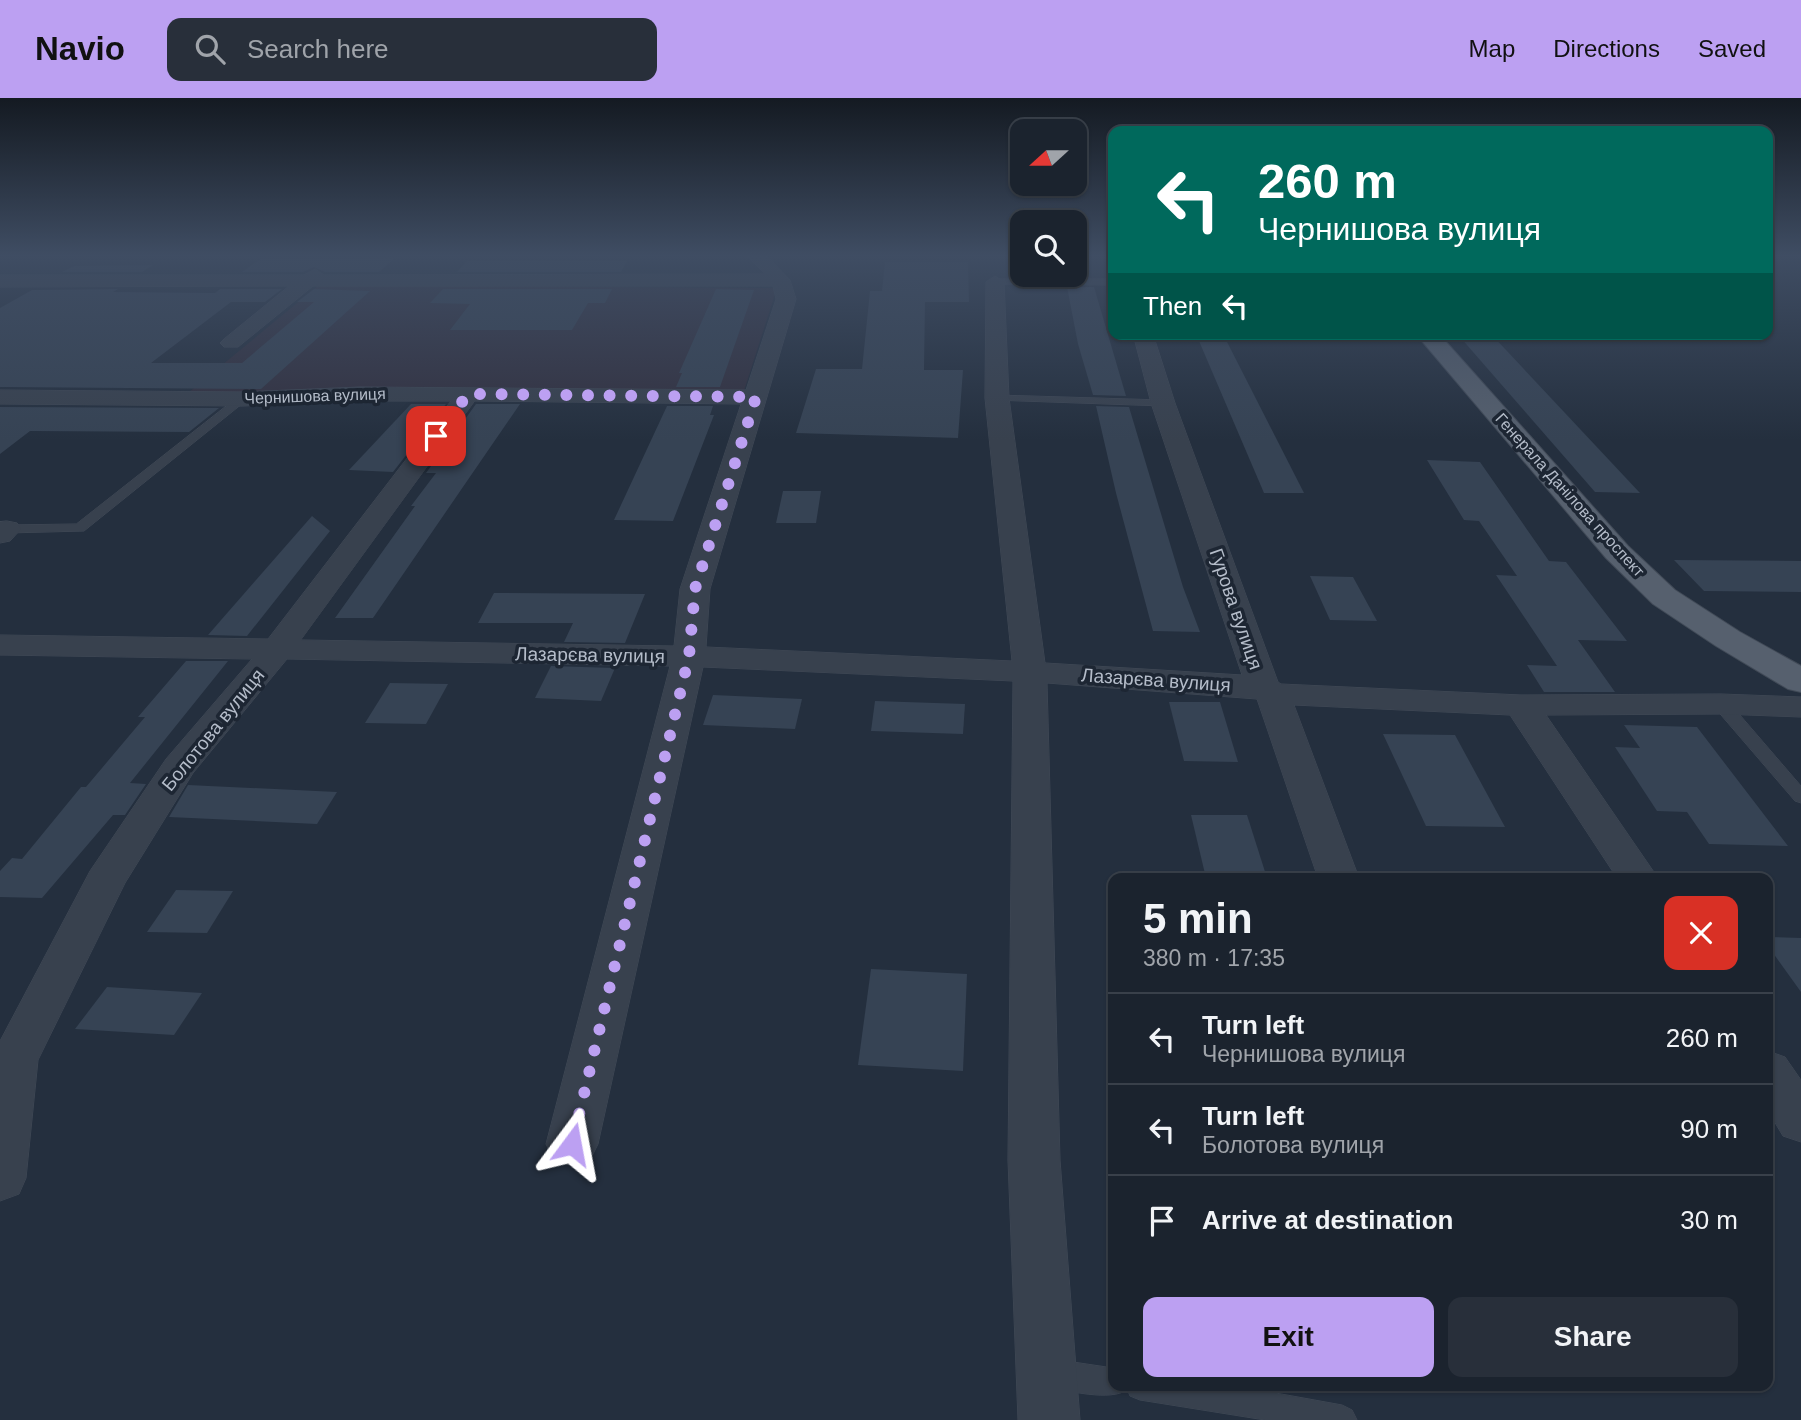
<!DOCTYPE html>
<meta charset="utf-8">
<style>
body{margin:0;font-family:Helvetica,sans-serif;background:#282f3a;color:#f1f3f6;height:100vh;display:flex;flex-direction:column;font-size:26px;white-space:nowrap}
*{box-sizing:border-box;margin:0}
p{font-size:23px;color:#a0a4aa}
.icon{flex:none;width:38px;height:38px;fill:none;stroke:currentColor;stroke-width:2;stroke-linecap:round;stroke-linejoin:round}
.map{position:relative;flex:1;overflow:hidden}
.panel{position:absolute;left:1108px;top:775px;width:665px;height:518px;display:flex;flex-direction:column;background:#1b232e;border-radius:14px;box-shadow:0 2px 5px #0004,0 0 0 2px #39404a}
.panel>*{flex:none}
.hud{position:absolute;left:1108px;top:28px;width:665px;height:214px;border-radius:14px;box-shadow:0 2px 5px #0004,0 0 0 2px #39404a;background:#00695c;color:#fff;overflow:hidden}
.needle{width:46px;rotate:249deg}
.tools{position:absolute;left:1010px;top:21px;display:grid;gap:14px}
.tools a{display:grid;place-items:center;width:77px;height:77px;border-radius:14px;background:#1b232e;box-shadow:0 2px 5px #0004,0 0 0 2px #39404a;font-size:35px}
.pin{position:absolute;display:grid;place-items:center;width:60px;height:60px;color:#fff;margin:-30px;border-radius:14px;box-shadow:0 4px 10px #0006}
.me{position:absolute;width:77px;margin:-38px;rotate:13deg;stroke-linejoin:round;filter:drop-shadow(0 0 5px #0008)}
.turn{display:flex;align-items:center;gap:24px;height:147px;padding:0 35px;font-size:32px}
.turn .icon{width:91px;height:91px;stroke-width:2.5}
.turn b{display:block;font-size:49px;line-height:60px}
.then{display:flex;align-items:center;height:66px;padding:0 35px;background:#0003;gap:14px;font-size:26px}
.round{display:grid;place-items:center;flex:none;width:74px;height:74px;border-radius:14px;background:#282f3a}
.head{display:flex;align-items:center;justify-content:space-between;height:119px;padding:0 35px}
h1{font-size:42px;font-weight:700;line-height:52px}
.action{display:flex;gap:14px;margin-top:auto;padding:14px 35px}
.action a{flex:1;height:80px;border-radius:14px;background:#bca0f2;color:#111;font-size:28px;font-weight:700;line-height:80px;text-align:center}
.action a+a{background:#282f3a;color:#f1f3f6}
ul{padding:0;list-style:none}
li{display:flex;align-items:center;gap:21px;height:91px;padding:0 35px;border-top:2px solid #39404a}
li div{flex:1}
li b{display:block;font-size:26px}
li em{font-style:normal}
header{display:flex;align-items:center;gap:42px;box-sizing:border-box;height:98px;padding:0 35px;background:#bca0f2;color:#111}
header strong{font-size:33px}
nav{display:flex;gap:38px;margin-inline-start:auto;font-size:24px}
.search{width:490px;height:63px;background:#282f3a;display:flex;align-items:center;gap:18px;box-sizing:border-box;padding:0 24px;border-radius:14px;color:#a0a4aa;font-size:26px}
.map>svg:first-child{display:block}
.medical{fill:#32303f}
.building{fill:#364354}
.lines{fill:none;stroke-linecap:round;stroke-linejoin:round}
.service-casing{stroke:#414a57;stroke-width:1}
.minor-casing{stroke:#414a57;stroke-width:1}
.primary-casing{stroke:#414a57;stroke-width:2}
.service{fill:#38414e;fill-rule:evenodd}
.minor{fill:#38414e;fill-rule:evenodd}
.primary{fill:#56606e;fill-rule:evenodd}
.route{stroke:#bca0f2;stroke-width:12;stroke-dasharray:0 21.6}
.labels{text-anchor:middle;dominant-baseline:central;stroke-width:7;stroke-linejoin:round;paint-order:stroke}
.far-street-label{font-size:16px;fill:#b4bcc9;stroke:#1d2633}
.street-label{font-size:19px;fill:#b4bcc9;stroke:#1d2633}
</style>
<header>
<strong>Navio</strong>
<div class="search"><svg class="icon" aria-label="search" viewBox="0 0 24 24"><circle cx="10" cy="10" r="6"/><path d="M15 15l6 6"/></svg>Search here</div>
<nav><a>Map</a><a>Directions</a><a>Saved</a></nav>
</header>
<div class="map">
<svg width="1801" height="1322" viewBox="0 0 1801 1322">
<rect width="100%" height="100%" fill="#242f3e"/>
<path class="medical" d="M 319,187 L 777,190 L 743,296 L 188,295 Z"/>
<g class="building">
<path d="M 395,160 L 379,174 L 325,174 L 314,169 L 303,174 L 242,174 L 260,161 Z"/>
<path d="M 467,163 L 627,163 L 621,174 L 457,174 Z"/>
<path d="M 885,164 L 968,164 L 969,204 L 925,204 L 924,272 L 963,272 L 958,340 L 796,335 L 816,271 L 862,271 L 870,193 L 882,193 Z"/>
<path d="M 153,167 L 142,174 L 62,174 L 74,168 Z"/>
<path d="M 1067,189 L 1094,189 L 1126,298 L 1093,297 L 1078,246 Z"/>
<path d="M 118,191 L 113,194 L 215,195 L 220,191 L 282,191 L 265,204 L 231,204 L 151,265 L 242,265 L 314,204 L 297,204 L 314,191 L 370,193 L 261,291 L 0,289 L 0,210 L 32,192 Z"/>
<path d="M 443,191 L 612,191 L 605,205 L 588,205 L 572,232 L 450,232 L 470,206 L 430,205 Z"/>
<path d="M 716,191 L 754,192 L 720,289 L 676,289 L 682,275 L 679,275 Z"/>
<path d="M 1196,236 L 1223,236 L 1304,395 L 1264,395 Z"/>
<path d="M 1463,236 L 1491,236 L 1640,395 L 1595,394 L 1460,239 Z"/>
<path d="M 411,306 L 446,306 L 393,374 L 349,372 Z"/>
<path d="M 476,306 L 520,306 L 373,520 L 335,520 L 415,408 L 411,408 L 436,375 L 426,375 Z"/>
<path d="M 667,308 L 713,308 L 710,317 L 714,317 L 673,423 L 614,422 Z"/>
<path d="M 1096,308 L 1129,309 L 1183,489 L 1200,534 L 1153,533 L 1116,395 Z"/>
<path d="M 0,309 L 219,310 L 189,334 L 30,333 L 0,356 Z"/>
<path d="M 1427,362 L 1480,364 L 1549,463 L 1566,464 L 1627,543 L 1578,542 L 1615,594 L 1544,594 L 1527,567 L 1557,568 L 1496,477 L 1517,478 L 1479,423 L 1464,422 Z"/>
<path d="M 783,393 L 821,393 L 816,425 L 776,425 Z"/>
<path d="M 312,418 L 330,433 L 247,538 L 208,537 Z"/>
<path d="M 1674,462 L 1801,463 L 1801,494 L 1704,493 Z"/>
<path d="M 1310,478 L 1353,479 L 1377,523 L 1330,522 Z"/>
<path d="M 494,495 L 645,496 L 625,545 L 564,544 L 573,525 L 478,525 Z"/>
<path d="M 186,563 L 228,563 L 130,685 L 146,686 L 125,717 L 113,717 L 42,800 L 0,799 L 0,773 L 12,760 L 22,761 L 81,689 L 86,689 L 145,619 L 138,619 Z"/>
<path d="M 551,568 L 615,570 L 601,603 L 535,600 Z"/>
<path d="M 390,585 L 448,586 L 426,626 L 365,625 Z"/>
<path d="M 713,597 L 802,601 L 795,631 L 703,627 Z"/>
<path d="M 875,603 L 965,606 L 963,636 L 871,633 Z"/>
<path d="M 1169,604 L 1220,604 L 1238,664 L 1184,663 Z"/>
<path d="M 1624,627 L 1697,629 L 1788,748 L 1709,746 L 1687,714 L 1657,713 L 1615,649 L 1640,650 Z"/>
<path d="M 1383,636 L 1455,637 L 1505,729 L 1426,728 Z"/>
<path d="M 188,687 L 337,694 L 317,726 L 169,719 Z"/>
<path d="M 1191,717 L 1247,717 L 1267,780 L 1206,780 Z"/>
<path d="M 176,792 L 233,793 L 207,835 L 147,834 Z"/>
<path d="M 1768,839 L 1801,840 L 1801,894 L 1768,848 Z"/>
<path d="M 871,871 L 967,876 L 963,973 L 858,967 Z"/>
<path d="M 107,889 L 202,895 L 174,937 L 75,931 Z"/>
</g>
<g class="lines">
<g class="service-casing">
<g id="service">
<path d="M 995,181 L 1113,181 L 1113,187 L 992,186 L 991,184 Z"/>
<path d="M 997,297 L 1163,302 L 1169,305 L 1163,308 L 993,302 L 991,300 Z"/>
<path d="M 238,299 L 248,301 L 84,433 L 7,435 L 0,431 L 7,427 L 76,426 Z"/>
<path d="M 1721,601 L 1727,602 L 1801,688 L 1801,705 L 1795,703 L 1715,610 L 1713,606 L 1715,602 Z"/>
<path d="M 1053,1261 L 1113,1270 L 1113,1288 L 1237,1288 L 1342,1307 L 1352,1312 L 1357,1322 L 1265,1322 L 1140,1302 L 1130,1298 L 1126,1288 L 1123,1294 C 1105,1302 1061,1293 1043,1285 L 1039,1275 L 1043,1265 Z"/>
</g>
</g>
<g class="minor-casing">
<g id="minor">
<path d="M 746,157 L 766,157 L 790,182 L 796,201 L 710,491 L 706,549 L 1012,563 L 985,300 L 986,184 L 995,178 L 1004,184 L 1009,300 L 1045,565 L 1242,577 L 1151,305 L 1133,236 L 1153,236 L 1175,305 L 1278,584 L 1281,586 L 1521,597 L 1721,596 L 1801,599 L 1801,619 L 1721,616 L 1546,617 L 1658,780 L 1617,780 L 1510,617 L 1294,607 L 1359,780 L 1318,780 L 1257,601 L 1047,585 L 1060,1062 L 1080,1322 L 1018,1322 L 1008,1062 L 1013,583 L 703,569 L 598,1046 L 590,1062 L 572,1068 L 554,1062 L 546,1046 L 670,568 L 287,561 L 193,675 L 125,785 L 38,962 L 26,1080 L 19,1096 L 0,1103 L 0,943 L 90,773 L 166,661 L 252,561 L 0,557 L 0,537 L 268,541 L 451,303 L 360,303 L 242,308 L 0,306 L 0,292 L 242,294 L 360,289 L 746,292 L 776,201 L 773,188 L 313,188 L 238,249 L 224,249 L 220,245 L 224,241 L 289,188 L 0,189 L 0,177 L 304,177 L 315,171 L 324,177 L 765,176 ZM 475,303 L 741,306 L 680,491 L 674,548 L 301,542 Z"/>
<path d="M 7,423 L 17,425 L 21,431 L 10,443 L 0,445 L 0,424 Z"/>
<path d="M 1768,953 L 1785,959 L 1801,982 L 1801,1044 L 1783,1038 L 1768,1013 Z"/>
</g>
</g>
<g class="primary-casing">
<path id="primary" d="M 1416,236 L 1439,236 L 1628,448 L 1675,492 L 1740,534 L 1801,568 L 1801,594 L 1788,591 L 1716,548 L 1653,506 L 1606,460 Z"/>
</g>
<use href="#service" class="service"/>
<use href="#minor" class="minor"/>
<use href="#primary" class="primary"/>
</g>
<linearGradient id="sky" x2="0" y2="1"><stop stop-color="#141a22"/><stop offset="0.46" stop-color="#3f4d63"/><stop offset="1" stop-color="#3f4d63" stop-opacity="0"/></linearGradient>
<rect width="1801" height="342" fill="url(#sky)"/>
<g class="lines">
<path class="route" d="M 436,338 L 468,296 L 756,299 L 695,491 L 689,558 L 572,1046"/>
</g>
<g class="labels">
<g class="far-street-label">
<text transform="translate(315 298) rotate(-2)">Чернишова вулиця</text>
<text transform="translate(1570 397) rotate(48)">Генерала Данілова проспект</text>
</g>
<g class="street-label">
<text transform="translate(1236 511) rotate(71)">Гурова вулиця</text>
<text transform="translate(590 557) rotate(1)">Лазарєва вулиця</text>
<text transform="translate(1156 582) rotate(4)">Лазарєва вулиця</text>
<text transform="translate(213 632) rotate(-51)">Болотова вулиця</text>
</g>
</g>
</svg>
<div class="tools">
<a><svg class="needle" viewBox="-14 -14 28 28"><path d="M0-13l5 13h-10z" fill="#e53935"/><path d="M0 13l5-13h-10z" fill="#a0a4aa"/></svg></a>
<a><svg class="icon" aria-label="search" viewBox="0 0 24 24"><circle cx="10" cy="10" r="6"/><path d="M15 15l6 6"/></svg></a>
</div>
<div class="pin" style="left:436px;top:338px;background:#d93025"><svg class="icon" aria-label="arrive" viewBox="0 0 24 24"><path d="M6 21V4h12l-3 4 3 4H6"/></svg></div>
<svg class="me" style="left:572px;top:1046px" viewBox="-20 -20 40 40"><path d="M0-17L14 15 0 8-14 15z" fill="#bca0f2" stroke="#fff" stroke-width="4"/></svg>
<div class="hud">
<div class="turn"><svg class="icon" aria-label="left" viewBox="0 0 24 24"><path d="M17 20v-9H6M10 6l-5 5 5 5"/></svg><div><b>260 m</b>Чернишова вулиця</div></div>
<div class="then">Then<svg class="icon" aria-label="left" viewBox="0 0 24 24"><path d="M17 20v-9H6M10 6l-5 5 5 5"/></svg></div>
</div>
<section class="panel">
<div class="head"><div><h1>5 min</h1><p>380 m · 17:35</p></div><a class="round" style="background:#d93025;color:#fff"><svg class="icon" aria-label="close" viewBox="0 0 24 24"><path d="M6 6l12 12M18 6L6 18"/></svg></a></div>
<ul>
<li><svg class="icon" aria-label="left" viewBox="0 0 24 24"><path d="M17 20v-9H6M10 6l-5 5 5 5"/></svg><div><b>Turn left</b><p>Чернишова вулиця</p></div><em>260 m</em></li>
<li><svg class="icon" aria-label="left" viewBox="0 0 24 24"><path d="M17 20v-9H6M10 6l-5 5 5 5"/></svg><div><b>Turn left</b><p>Болотова вулиця</p></div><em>90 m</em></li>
<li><svg class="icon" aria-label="arrive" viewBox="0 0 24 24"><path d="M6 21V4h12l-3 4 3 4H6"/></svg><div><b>Arrive at destination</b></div><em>30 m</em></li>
</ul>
<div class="action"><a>Exit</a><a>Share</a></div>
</section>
</div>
